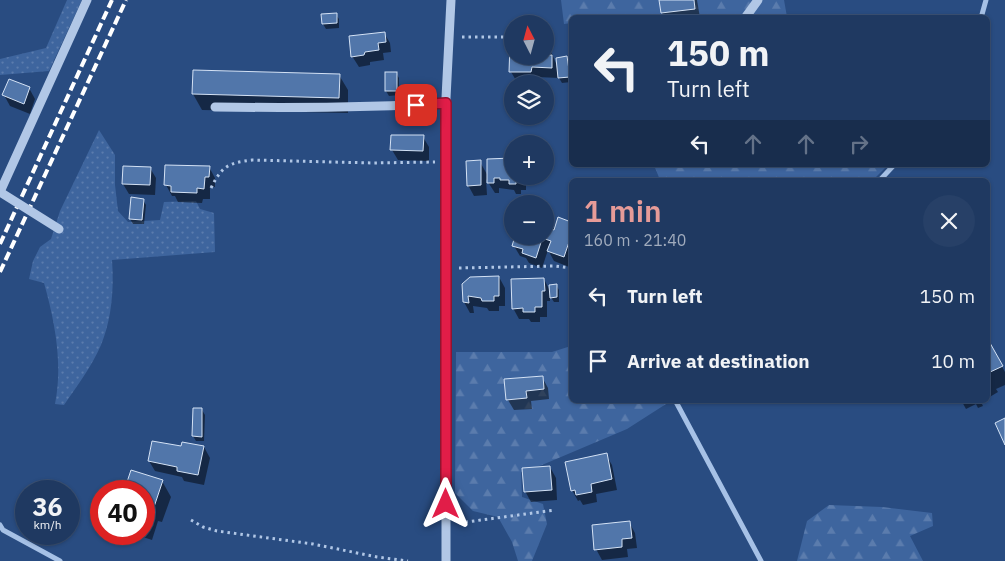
<!DOCTYPE html>
<meta charset="utf-8">
<style>
body{margin:0;font-family:"IBM Plex Sans",sans-serif;background:#274067;color:#f1f3f6;height:100vh;display:flex;flex-direction:column;font-size:19px;white-space:nowrap}
*{box-sizing:border-box;margin:0}
p{font-size:16px;color:#a1acbd}
.icon{flex:none;width:28px;height:28px;fill:none;stroke:currentColor;stroke-width:2;stroke-linecap:round;stroke-linejoin:round}
.map{position:relative;flex:1;overflow:hidden}
.panel{position:absolute;left:569px;top:178px;width:421px;height:225px;display:flex;flex-direction:column;background:#1f3961;border-radius:8px;box-shadow:0 1px 4px #0004,0 0 0 1px #3c5376}
.panel>*{flex:none}
.hud{position:absolute;left:569px;top:15px;width:421px;height:152px;border-radius:8px;box-shadow:0 1px 4px #0004,0 0 0 1px #3c5376;background:#1f3961;color:#f1f3f6;overflow:hidden}
.needle{width:32px;rotate:354deg}
.tools{position:absolute;left:504px;top:15px;display:grid;gap:10px}
.tools a{display:grid;place-items:center;width:50px;height:50px;border-radius:50%;background:#1f3961;box-shadow:0 1px 4px #0004,0 0 0 1px #3c5376;font-size:25px}
.speed{position:absolute;left:15px;top:480px;display:flex;gap:10px;font-size:25px;font-weight:700;text-align:center}
.speed>*{display:grid;place-content:center;width:65px;height:65px;border-radius:50%;background:#1f3961;box-shadow:0 1px 4px #0004,0 0 0 1px #3c5376;line-height:1}
.speed small{font-size:12px;font-weight:400}
.speed .limit{border:8px solid #d22;background:#fff;color:#111}
.pin{position:absolute;display:grid;place-items:center;width:42px;height:42px;color:#fff;margin:-21px;border-radius:10px;box-shadow:0 2px 8px #0006}
.me{position:absolute;width:55px;margin:-28px;rotate:0deg;stroke-linejoin:round;filter:drop-shadow(0 0 4px #0008)}
.turn{display:flex;align-items:center;gap:18px;height:105px;padding:0 15px;font-size:22px}
.turn .icon{width:65px;height:65px;stroke-width:2.5}
.turn b{display:block;font-size:35px;line-height:42px}
.lanes{display:flex;align-items:center;height:48px;padding:0 15px;background:#0003;justify-content:center;gap:25px;direction:ltr}
.lanes .off{opacity:.35}
.round{display:grid;place-items:center;flex:none;width:52px;height:52px;border-radius:26px;background:#274067}
.overview{display:flex;align-items:center;justify-content:space-between;height:85px;padding:0 15px}
h1{font-size:30px;font-weight:600;line-height:38px;color:#e69b98}
ul{padding:0;list-style:none}
li{display:flex;align-items:center;gap:15px;height:65px;padding:0 15px}
li div{flex:1}
li b{display:block;font-size:19px}
li em{font-style:normal}
.map>svg:first-child{display:block}
.grass{fill:url(#grass-dots)}
.forest{fill:url(#forest-firs)}
.shadow{fill:#0007}
.lines{fill:none;stroke-linecap:round;stroke-linejoin:round}
.stream{stroke:#a6c1e6;stroke-width:5}
.building{fill:#5176aa;stroke:#d4e2f5}
.path{stroke:#b1c7e6;stroke-width:3;stroke-dasharray:2.5 4;stroke-linecap:butt}
.minor{stroke:#b1c7e6;stroke-width:9}
.rail{stroke:#fff;stroke-width:4;stroke-dasharray:9 4;stroke-linecap:butt}
.minor-bridge{stroke:#b1c7e6;stroke-width:9}
.route-casing{stroke:#92132f;stroke-width:12}
.route{stroke:#e11d48;stroke-width:9}
</style>
<div class="map">
<svg width="1005" height="561" viewBox="0 0 1005 561">
<defs>
<pattern id="grass-dots" width="8" height="8" patternUnits="userSpaceOnUse" patternTransform="scale(1.25)"><rect width="8" height="8" fill="#3e659e"/><path d="M2 2h.1M6 6h.1" fill="none" stroke="#5b7cad" stroke-width="1.8" stroke-linecap="round"/></pattern>
<pattern id="forest-firs" width="22" height="20" patternUnits="userSpaceOnUse" patternTransform="scale(1.25)"><rect width="22" height="20" fill="#3e659e"/><path d="M5 1l3.5 6h-7zM16 11l3.5 6h-7z" fill="#5b7cad"/></pattern>
</defs>
<rect width="100%" height="100%" fill="#294c81"/>
<g class="grass">
<path d="M 67,0 L 82,0 L 49,71 L 0,75 L 0,59 L 46,48 Z"/>
<path d="M 99,130 L 115,155 L 115,185 L 118,211 L 128,222 L 160,220 L 164,202 L 196,201 L 200,209 L 214,213 L 215,252 L 112,260 C 114,288 112,318 101,345 C 92,366 77,386 64,405 L 55,404 C 63,364 55,322 44,283 L 29,279 L 33,261 L 40,247 L 51,239 L 60,211 Z"/>
</g>
<g class="forest">
<path d="M 561,0 L 784,0 L 787,17 L 571,18 L 571,23 L 564,24 Z"/>
<path d="M 654,165 L 888,165 L 873,180 L 660,180 Z"/>
<path d="M 571,346 L 571,400 L 669,400 L 666,404 L 627,429 L 542,465 L 521,472 L 522,497 L 543,504 L 547,524 L 532,561 L 518,561 L 512,542 L 498,517 L 473,511 L 455,493 L 456,352 L 552,352 Z"/>
<path d="M 829,505 L 882,507 L 932,513 L 933,526 L 910,536 L 923,561 L 797,561 L 807,521 Z"/>
</g>
<g class="shadow">
<path d="M 661,0 L 697,0 L 700,18 L 665,18 L 662,13 Z"/>
<path d="M 336,15 L 339,19 L 339,28 L 326,29 L 323,24 Z"/>
<path d="M 384,33 L 390,43 L 391,52 L 383,53 L 384,60 L 370,62 L 370,65 L 359,67 L 352,56 Z"/>
<path d="M 511,45 L 512,45 L 512,56 L 545,56 L 545,45 L 548,45 L 558,68 L 567,58 L 570,63 L 571,82 L 562,83 L 559,78 L 537,77 L 537,82 L 517,82 L 511,72 Z"/>
<path d="M 194,71 L 339,75 L 348,90 L 348,113 L 202,110 L 193,94 Z"/>
<path d="M 396,73 L 399,78 L 399,95 L 389,96 L 386,91 Z"/>
<path d="M 29,88 L 35,99 L 30,114 L 10,106 L 4,95 Z"/>
<path d="M 423,137 L 429,147 L 429,161 L 398,160 L 392,150 Z"/>
<path d="M 512,159 L 512,176 L 526,176 L 526,190 L 521,190 L 521,194 L 516,194 L 514,190 L 499,188 L 499,193 L 495,193 L 486,179 L 487,195 L 474,196 L 468,185 L 480,162 L 488,176 L 488,160 Z"/>
<path d="M 209,167 L 215,178 L 215,187 L 210,187 L 210,199 L 203,199 L 202,203 L 178,202 L 175,196 L 172,196 L 166,185 Z"/>
<path d="M 150,168 L 156,178 L 155,195 L 129,194 L 123,184 Z"/>
<path d="M 143,200 L 146,205 L 144,224 L 133,224 L 130,219 Z"/>
<path d="M 545,219 L 549,220 L 555,231 L 559,219 L 571,223 L 571,262 L 569,267 L 554,261 L 548,250 L 542,268 L 529,263 L 526,258 L 520,256 L 514,246 L 517,236 L 545,236 Z"/>
<path d="M 499,277 L 505,288 L 505,306 L 499,306 L 499,311 L 489,311 L 487,308 L 473,306 L 474,313 L 470,313 L 464,302 L 463,285 Z"/>
<path d="M 544,279 L 550,291 L 556,285 L 559,290 L 559,302 L 554,302 L 550,296 L 550,301 L 547,301 L 547,317 L 540,317 L 540,322 L 531,322 L 529,319 L 519,319 L 513,308 Z"/>
<path d="M 990,345 L 1005,372 L 1005,385 L 996,389 L 998,392 L 988,398 L 988,346 Z"/>
<path d="M 542,377 L 548,388 L 549,399 L 531,401 L 532,409 L 514,410 L 508,400 Z"/>
<path d="M 961,400 L 984,400 L 981,402 L 983,406 L 978,408 L 976,404 L 966,409 Z"/>
<path d="M 194,409 L 202,410 L 205,415 L 204,441 L 196,441 L 193,436 Z"/>
<path d="M 204,447 L 210,458 L 204,485 L 184,481 L 182,477 L 155,471 L 149,461 L 182,448 Z"/>
<path d="M 606,455 L 612,465 L 617,490 L 596,494 L 597,502 L 583,505 L 580,500 L 578,501 L 572,490 Z"/>
<path d="M 550,467 L 556,478 L 557,500 L 531,502 L 525,491 Z"/>
<path d="M 132,472 L 162,481 L 171,497 L 162,522 L 158,521 L 152,540 L 134,534 L 144,534 L 144,491 L 125,491 Z"/>
<path d="M 629,522 L 635,533 L 637,548 L 627,549 L 628,557 L 602,560 L 596,549 Z"/>
</g>
<g class="lines">
<g class="stream">
<path d="M 981,18 L 986,0"/>
<path d="M 880,180 L 894,165"/>
<path d="M 675,400 L 761,561"/>
<path d="M 0,525 L 3,530 L 60,561"/>
</g>
</g>
<g class="building">
<path d="M 659,0 L 694,0 L 695,9 L 661,13 Z"/>
<path d="M 337,13 L 337,23 L 322,24 L 321,14 Z"/>
<path d="M 385,32 L 386,42 L 378,43 L 379,50 L 365,52 L 364,55 L 351,57 L 349,36 Z"/>
<path d="M 510,44 L 512,44 L 512,56 L 545,56 L 545,44 L 549,44 L 548,55 L 552,55 L 552,68 L 532,67 L 531,72 L 509,72 Z"/>
<path d="M 567,56 L 570,77 L 558,78 L 556,58 Z"/>
<path d="M 193,70 L 340,74 L 339,98 L 192,94 Z"/>
<rect x="385" y="72" width="12" height="19"/>
<path d="M 9,79 L 30,87 L 24,104 L 2,95 Z"/>
<path d="M 391,135 L 424,135 L 423,151 L 390,150 Z"/>
<path d="M 512,158 L 512,176 L 521,176 L 521,180 L 516,180 L 516,184 L 509,184 L 509,180 L 500,180 L 500,178 L 494,178 L 494,183 L 487,183 L 487,159 Z"/>
<path d="M 481,160 L 481,185 L 467,186 L 466,161 Z"/>
<path d="M 165,165 L 210,166 L 209,177 L 205,177 L 204,189 L 197,188 L 197,193 L 171,192 L 171,186 L 164,185 Z"/>
<path d="M 123,166 L 151,167 L 150,185 L 122,184 Z"/>
<path d="M 131,197 L 144,199 L 142,220 L 129,219 Z"/>
<path d="M 545,217 L 549,219 L 545,232 Z"/>
<path d="M 558,217 L 571,222 L 571,236 L 564,257 L 547,251 L 551,241 L 545,239 L 549,228 L 554,230 Z"/>
<path d="M 515,236 L 543,236 L 536,258 L 522,253 L 523,249 L 512,246 Z"/>
<path d="M 499,276 L 499,296 L 494,296 L 494,301 L 482,301 L 481,298 L 468,296 L 469,303 L 463,302 L 462,284 L 470,277 Z"/>
<path d="M 544,278 L 545,291 L 542,291 L 542,307 L 535,307 L 535,312 L 523,312 L 523,308 L 512,309 L 511,279 Z"/>
<path d="M 557,284 L 557,297 L 550,298 L 549,285 Z"/>
<path d="M 990,343 L 1003,366 L 988,373 L 990,376 L 988,378 L 988,345 Z"/>
<path d="M 543,376 L 544,389 L 526,391 L 527,398 L 506,400 L 504,379 Z"/>
<path d="M 193,408 L 202,408 L 202,437 L 192,436 Z"/>
<path d="M 1005,418 L 1005,445 L 995,423 Z"/>
<path d="M 152,441 L 181,446 L 182,442 L 204,446 L 198,475 L 177,471 L 177,467 L 148,461 Z"/>
<path d="M 607,453 L 612,479 L 591,484 L 592,492 L 576,495 L 575,490 L 571,491 L 565,462 Z"/>
<path d="M 550,466 L 552,490 L 524,492 L 522,468 Z"/>
<path d="M 131,470 L 163,480 L 154,507 L 149,506 L 144,523 L 144,491 L 124,491 Z"/>
<path d="M 630,521 L 632,538 L 622,539 L 622,547 L 594,550 L 592,525 Z"/>
</g>
<g class="lines">
<g class="path">
<path d="M 462,37 L 512,37"/>
<path d="M 545,37 L 546,37"/>
<path d="M 211,188 C 222,166 228,163 252,160 L 373,163 L 435,162"/>
<path d="M 459,268 L 555,266 L 571,268"/>
<path d="M 191,520 L 203,527 L 217,531 L 313,544 L 377,557 L 408,561"/>
<path d="M 459,523 L 555,510"/>
</g>
<g class="minor">
<path d="M 745,18 L 758,0"/>
<path d="M 215,107 C 292,108 369,108 446,103"/>
<path d="M 0,192 L 87,0"/>
<path d="M 446,561 L 446,98 L 451,0"/>
</g>
<g class="rail">
<path d="M 0,244 L 112,0"/>
<path d="M 0,272 L 126,0"/>
</g>
<path class="minor-bridge" d="M 0,192 L 59,229"/>
</g>
<g class="lines">
<g class="route-casing">
<path id="route" d="M 416,105 L 446,103 L 446,504"/>
</g>
<use href="#route" class="route"/>
</g>
</svg>
<div class="tools">
<a><svg class="needle" viewBox="-14 -14 28 28"><path d="M0-13l5 13h-10z" fill="#e53935"/><path d="M0 13l5-13h-10z" fill="#a1acbd"/></svg></a>
<a><svg class="icon" aria-label="layers" viewBox="0 0 24 24"><path d="M12 4l9 5-9 5-9-5zM3 14l9 5 9-5"/></svg></a>
<a>+</a>
<a>−</a>
</div>
<div class="speed"><div>36<small>km/h</small></div><div class="limit">40</div></div>
<div class="pin" style="left:416px;top:105px;background:#d93025"><svg class="icon" aria-label="arrive" viewBox="0 0 24 24"><path d="M6 21V4h12l-3 4 3 4H6"/></svg></div>
<svg class="me" style="left:446px;top:504px" viewBox="-20 -20 40 40"><path d="M0-17L14 15 0 8-14 15z" fill="#e11d48" stroke="#fff" stroke-width="4"/></svg>
<div class="hud">
<div class="turn"><svg class="icon" aria-label="left" viewBox="0 0 24 24"><path d="M17 20v-9H6M10 6l-5 5 5 5"/></svg><div><b>150 m</b>Turn left</div></div>
<div class="lanes"><svg class="icon" aria-label="left" viewBox="0 0 24 24"><path d="M17 20v-9H6M10 6l-5 5 5 5"/></svg><svg class="icon off" aria-label="ahead" viewBox="0 0 24 24"><path d="M12 20V5M6 11l6-6 6 6"/></svg><svg class="icon off" aria-label="ahead" viewBox="0 0 24 24"><path d="M12 20V5M6 11l6-6 6 6"/></svg><svg class="icon off" aria-label="right" viewBox="0 0 24 24"><path d="M7 20v-9h11M14 6l5 5-5 5"/></svg></div>
</div>
<section class="panel">
<div class="overview"><div><h1>1 min</h1><p>160 m · 21:40</p></div><a class="round"><svg class="icon" aria-label="close" viewBox="0 0 24 24"><path d="M6 6l12 12M18 6L6 18"/></svg></a></div>
<ul>
<li><svg class="icon" aria-label="left" viewBox="0 0 24 24"><path d="M17 20v-9H6M10 6l-5 5 5 5"/></svg><div><b>Turn left</b></div><em>150 m</em></li>
<li><svg class="icon" aria-label="arrive" viewBox="0 0 24 24"><path d="M6 21V4h12l-3 4 3 4H6"/></svg><div><b>Arrive at destination</b></div><em>10 m</em></li>
</ul>
</section>
</div>
